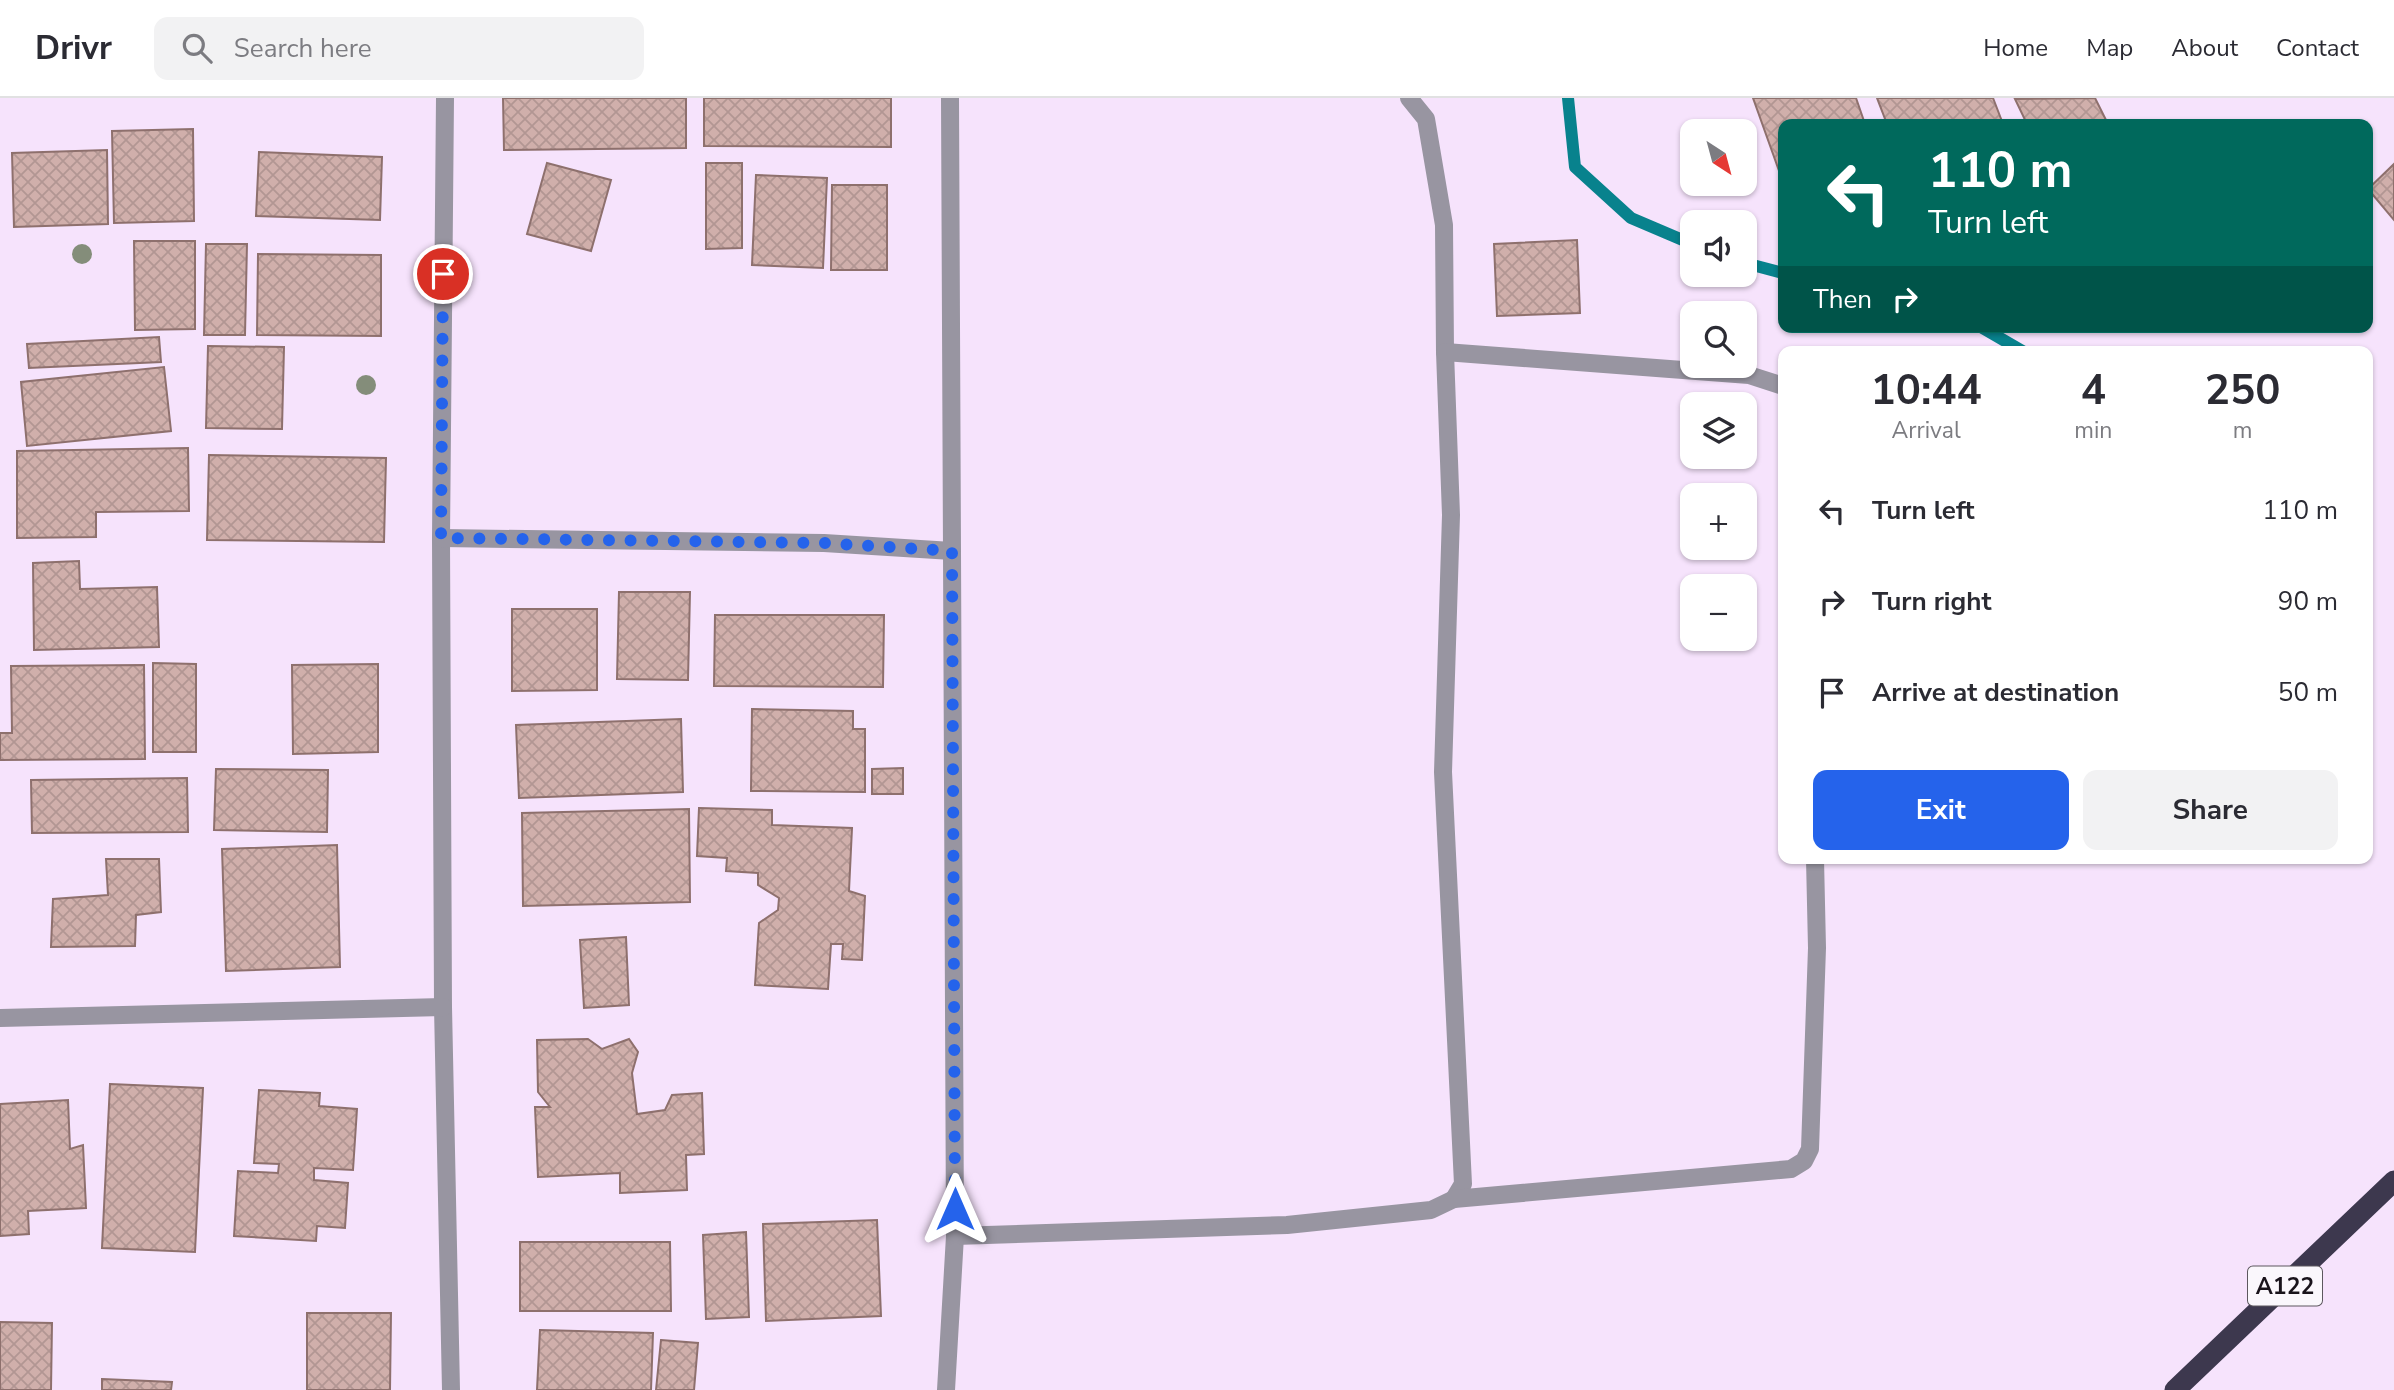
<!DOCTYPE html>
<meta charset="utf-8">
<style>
body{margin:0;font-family:"Nunito Sans",sans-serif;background:#f2f2f3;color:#2b2b33;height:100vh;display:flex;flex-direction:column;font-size:26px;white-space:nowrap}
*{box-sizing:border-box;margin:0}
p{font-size:23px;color:#7c7c81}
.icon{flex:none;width:38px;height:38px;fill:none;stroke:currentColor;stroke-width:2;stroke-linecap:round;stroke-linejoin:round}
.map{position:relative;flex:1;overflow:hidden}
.drawer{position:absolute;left:1778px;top:248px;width:595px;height:518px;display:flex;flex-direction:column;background:#fff;border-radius:14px;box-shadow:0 2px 5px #0004}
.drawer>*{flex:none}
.top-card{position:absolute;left:1778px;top:21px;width:595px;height:214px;border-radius:14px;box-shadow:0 2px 5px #0004;background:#00695c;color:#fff;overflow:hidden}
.needle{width:46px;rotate:144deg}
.buttons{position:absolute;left:1680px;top:21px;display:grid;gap:14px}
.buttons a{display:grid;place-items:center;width:77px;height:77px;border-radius:14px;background:#fff;box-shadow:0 2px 5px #0004;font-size:35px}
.pin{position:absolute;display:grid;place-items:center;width:60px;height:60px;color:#fff;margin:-30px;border:4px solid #fff;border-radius:50%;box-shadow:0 2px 7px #0007}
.me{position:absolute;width:77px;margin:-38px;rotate:0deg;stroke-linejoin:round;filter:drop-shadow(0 0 5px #0008)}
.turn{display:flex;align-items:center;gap:24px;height:147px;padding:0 35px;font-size:32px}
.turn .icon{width:91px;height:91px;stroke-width:2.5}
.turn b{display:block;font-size:49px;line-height:60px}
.then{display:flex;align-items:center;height:66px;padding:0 35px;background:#0003;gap:14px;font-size:26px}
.eta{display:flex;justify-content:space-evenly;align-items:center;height:119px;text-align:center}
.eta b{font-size:42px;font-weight:700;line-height:49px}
.action{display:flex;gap:14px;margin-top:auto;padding:14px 35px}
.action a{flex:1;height:80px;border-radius:14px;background:#2563eb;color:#fff;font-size:28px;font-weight:700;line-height:80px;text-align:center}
.action a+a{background:#f2f2f3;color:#2b2b33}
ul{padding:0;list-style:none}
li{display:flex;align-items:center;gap:21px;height:91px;padding:0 35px}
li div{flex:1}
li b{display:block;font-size:26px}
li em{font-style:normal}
header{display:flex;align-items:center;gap:42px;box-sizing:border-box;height:98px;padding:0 35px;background:#fff;border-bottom:2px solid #e1e1e2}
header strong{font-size:33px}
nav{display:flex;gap:38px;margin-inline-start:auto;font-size:24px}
.search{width:490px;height:63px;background:#f2f2f3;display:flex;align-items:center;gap:18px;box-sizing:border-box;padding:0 24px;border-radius:14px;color:#7c7c81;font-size:26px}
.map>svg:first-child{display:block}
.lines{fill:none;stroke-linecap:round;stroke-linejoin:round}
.stream{stroke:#08828d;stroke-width:12}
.building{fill:url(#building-cross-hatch);stroke:#8e706d;stroke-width:2}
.minor{stroke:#9895a1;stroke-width:18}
.highway{stroke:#3d384e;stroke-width:21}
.tree{fill:#848d7a}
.route{stroke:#2563eb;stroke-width:12;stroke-dasharray:0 21.6}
.labels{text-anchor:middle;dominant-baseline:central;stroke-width:7;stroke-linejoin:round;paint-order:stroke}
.shield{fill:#faf7fc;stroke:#5c575e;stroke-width:2}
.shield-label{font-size:23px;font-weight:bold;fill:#19131b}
</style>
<header>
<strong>Drivr</strong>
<div class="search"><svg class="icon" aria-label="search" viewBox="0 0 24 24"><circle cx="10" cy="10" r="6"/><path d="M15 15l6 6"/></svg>Search here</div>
<nav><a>Home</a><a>Map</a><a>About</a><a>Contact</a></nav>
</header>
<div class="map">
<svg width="2394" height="1292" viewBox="0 0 2394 1292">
<defs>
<pattern id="building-cross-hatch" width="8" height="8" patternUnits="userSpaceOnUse" patternTransform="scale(1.75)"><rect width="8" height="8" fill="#d0afab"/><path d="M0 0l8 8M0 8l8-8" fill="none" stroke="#b29693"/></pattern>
</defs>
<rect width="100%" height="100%" fill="#f6e3fc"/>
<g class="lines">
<g class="stream">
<path d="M 1568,0 L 1575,69 L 1631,120 L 1692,146"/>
<path d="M 1745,165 L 1783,175"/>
<path d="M 1981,229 L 2024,254"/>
</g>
</g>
<g class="building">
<path d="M 503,0 L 686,0 L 686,50 L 504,52 Z"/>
<path d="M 704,0 L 891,0 L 891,49 L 704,48 Z"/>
<path d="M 1753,0 L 1856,0 L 1865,26 L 1783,26 L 1783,84 Z"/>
<path d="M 1877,0 L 1993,0 L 2003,26 L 1887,26 Z"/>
<path d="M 2095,0 L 2108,26 L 2027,26 L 2015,1 Z"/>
<path d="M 193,31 L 194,123 L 114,125 L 112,33 Z"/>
<path d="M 107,52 L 108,126 L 14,129 L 12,55 Z"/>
<path d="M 259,54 L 382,59 L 380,122 L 256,118 Z"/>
<path d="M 547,65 L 611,82 L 591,153 L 527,136 Z"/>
<path d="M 706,65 L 742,65 L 742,150 L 706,151 Z"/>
<path d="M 2394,66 L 2394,122 L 2368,91 Z"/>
<path d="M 756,77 L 827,80 L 823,170 L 752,167 Z"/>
<path d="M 832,87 L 887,87 L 887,172 L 831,172 Z"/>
<path d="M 1577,142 L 1580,215 L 1497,218 L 1494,146 Z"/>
<path d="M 134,143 L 195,143 L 195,231 L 135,232 Z"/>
<path d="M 206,146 L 247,146 L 245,237 L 204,237 Z"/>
<path d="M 258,156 L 381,157 L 381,238 L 257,237 Z"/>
<path d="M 159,239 L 161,264 L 29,270 L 27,246 Z"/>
<path d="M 208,248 L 284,249 L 282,331 L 206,330 Z"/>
<path d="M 164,269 L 171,333 L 27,348 L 21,284 Z"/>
<path d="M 188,350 L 189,413 L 96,414 L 96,439 L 17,440 L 17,353 Z"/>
<path d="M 209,357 L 386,360 L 384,444 L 207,442 Z"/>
<path d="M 79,463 L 80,491 L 157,489 L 159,549 L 34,552 L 33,465 Z"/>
<path d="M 619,494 L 690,494 L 688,582 L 617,581 Z"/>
<path d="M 512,511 L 597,511 L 597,592 L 512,593 Z"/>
<path d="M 715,517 L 884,517 L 883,589 L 714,588 Z"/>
<path d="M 153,565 L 196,566 L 196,654 L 153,654 Z"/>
<path d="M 378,566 L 378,654 L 293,656 L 292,567 Z"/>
<path d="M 144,567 L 145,661 L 0,662 L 0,635 L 12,635 L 11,568 Z"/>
<path d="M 752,611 L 853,613 L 853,631 L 865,631 L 865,694 L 751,693 Z"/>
<path d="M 681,621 L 683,694 L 519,700 L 516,627 Z"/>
<path d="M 903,670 L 903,696 L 872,696 L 872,671 Z"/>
<path d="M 216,671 L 328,672 L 327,734 L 214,732 Z"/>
<path d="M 187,680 L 188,734 L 32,735 L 31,682 Z"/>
<path d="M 699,710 L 772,712 L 772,727 L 852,730 L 849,793 L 865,798 L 862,862 L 842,861 L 843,846 L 831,846 L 828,891 L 755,887 L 759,825 L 778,812 L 779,800 L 758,787 L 758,775 L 726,773 L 727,760 L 697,758 Z"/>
<path d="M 689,711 L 690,804 L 523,808 L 522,715 Z"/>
<path d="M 337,747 L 340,869 L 226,873 L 222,751 Z"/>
<path d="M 106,761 L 159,761 L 161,814 L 136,817 L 135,848 L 51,849 L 53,801 L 108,797 Z"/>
<path d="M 626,839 L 629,907 L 584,910 L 580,842 Z"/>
<path d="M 588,941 L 602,951 L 629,941 L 638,954 L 632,975 L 637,1016 L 665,1012 L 672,997 L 702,995 L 704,1056 L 686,1057 L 687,1092 L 620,1095 L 620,1075 L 538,1079 L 535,1009 L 550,1009 L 538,994 L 537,942 Z"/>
<path d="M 110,986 L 203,990 L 195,1154 L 102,1150 Z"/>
<path d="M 259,992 L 320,995 L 319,1008 L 357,1011 L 353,1072 L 314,1070 L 314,1082 L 348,1085 L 345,1130 L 317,1128 L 316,1143 L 234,1138 L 238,1073 L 278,1075 L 279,1066 L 254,1065 Z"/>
<path d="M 68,1002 L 70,1051 L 83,1047 L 86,1110 L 28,1113 L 29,1136 L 0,1138 L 0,1006 Z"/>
<path d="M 877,1122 L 881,1218 L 766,1223 L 763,1126 Z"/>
<path d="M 746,1134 L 749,1219 L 706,1221 L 703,1137 Z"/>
<path d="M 520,1144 L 670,1144 L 671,1213 L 520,1213 Z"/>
<path d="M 307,1215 L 391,1215 L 390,1292 L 307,1292 Z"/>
<path d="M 0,1224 L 52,1225 L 51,1292 L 0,1292 Z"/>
<path d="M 540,1232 L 653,1235 L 651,1292 L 537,1292 Z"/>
<path d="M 661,1242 L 698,1245 L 694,1292 L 656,1292 Z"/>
<path d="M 102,1281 L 172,1284 L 171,1292 L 102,1292 Z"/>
</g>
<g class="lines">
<g class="minor">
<path d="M 445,0 L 441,440 L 443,909 L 451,1292"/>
<path d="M 1409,0 L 1426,21 L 1444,127 L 1445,254 L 1451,417 L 1443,674 L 1463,1086 L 1454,1101"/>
<path d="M 1445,254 L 1749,277 L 1783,288"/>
<path d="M 441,440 L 824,445 L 952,453"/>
<path d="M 0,920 L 443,909"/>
<path d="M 955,1138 L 1287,1127 L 1431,1112 L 1454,1101 L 1791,1071 L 1804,1063 L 1810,1051 L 1817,850 L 1815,761"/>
<path d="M 946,1292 L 955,1138 L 950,0"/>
</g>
<path class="highway" d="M 2175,1292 L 2394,1083"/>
</g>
<g class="tree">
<circle cx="82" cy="156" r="10"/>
<circle cx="366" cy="287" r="10"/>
</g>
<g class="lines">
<path class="route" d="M 443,176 L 441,440 L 824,445 L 952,453 L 955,1111"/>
</g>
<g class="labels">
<rect class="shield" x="2248" y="1168.5" width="74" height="39" rx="5"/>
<g class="shield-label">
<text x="2285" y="1188">A122</text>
</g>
</g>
</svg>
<div class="buttons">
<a><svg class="needle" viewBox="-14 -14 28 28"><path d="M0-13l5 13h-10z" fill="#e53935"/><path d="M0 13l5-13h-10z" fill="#7c7c81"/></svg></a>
<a><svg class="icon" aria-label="sound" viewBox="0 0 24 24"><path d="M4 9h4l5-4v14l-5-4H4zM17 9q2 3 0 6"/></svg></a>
<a><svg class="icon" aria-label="search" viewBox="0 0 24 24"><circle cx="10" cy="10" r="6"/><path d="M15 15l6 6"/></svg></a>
<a><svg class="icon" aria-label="layers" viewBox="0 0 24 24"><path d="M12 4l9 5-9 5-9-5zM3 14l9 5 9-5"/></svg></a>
<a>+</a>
<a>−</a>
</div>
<div class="pin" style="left:443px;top:176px;background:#d93025"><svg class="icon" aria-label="arrive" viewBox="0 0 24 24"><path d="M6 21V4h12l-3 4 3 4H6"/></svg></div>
<svg class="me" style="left:955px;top:1111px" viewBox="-20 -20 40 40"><path d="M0-17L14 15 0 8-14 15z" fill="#2563eb" stroke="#fff" stroke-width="4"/></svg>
<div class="top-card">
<div class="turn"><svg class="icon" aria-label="left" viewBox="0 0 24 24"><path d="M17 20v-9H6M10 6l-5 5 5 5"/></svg><div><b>110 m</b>Turn left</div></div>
<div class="then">Then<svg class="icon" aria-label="right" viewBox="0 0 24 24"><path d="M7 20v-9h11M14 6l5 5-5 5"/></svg></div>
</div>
<section class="drawer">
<div class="eta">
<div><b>10:44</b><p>Arrival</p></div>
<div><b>4</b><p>min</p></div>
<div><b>250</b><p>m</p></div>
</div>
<ul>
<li><svg class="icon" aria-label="left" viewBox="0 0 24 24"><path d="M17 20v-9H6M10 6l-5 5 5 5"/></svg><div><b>Turn left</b></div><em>110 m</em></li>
<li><svg class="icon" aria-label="right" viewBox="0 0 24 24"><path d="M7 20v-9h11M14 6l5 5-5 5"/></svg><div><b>Turn right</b></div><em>90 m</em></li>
<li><svg class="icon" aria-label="arrive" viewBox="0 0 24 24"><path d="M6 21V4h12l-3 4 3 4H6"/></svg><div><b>Arrive at destination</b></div><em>50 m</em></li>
</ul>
<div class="action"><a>Exit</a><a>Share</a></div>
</section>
</div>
